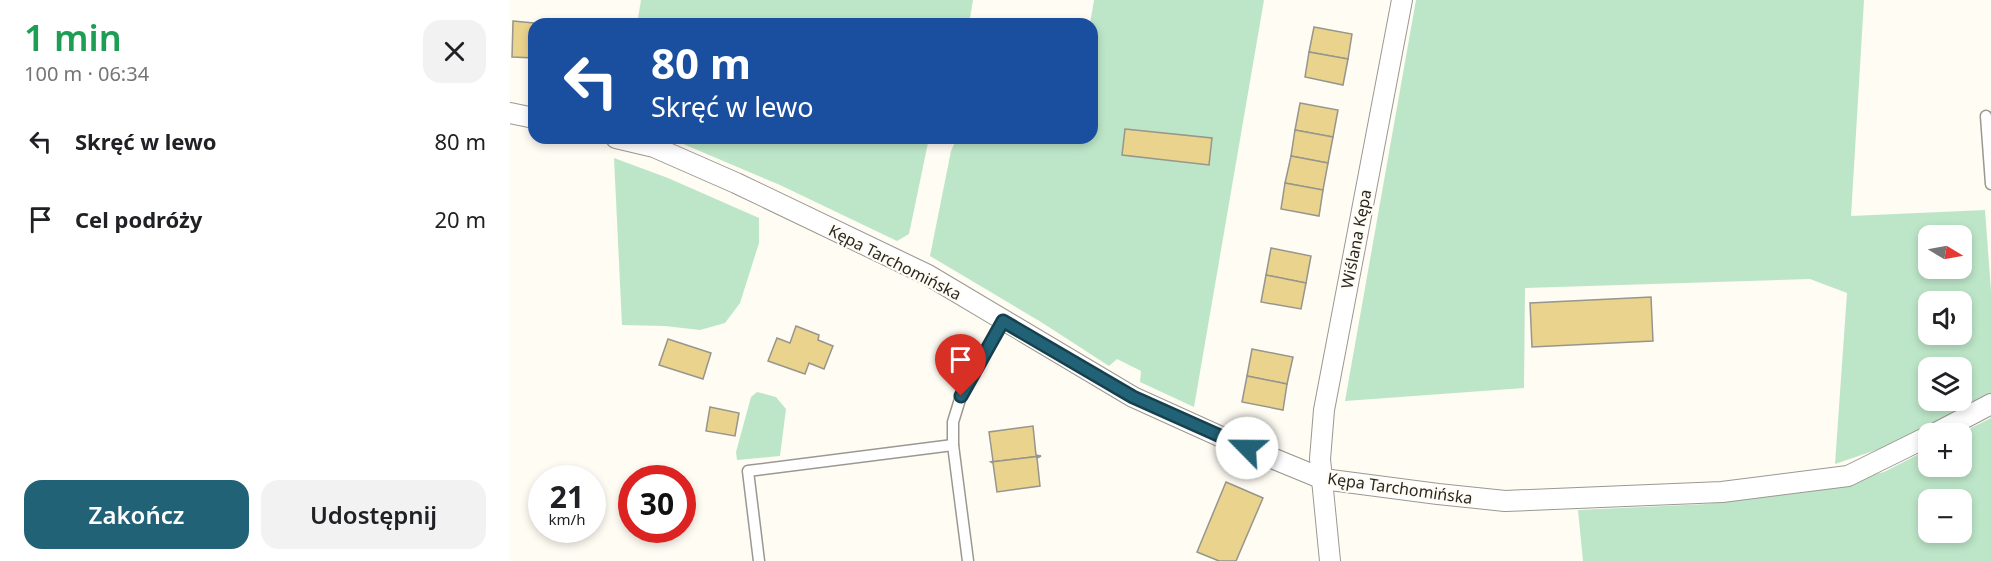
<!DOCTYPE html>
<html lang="pl">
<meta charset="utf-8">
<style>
body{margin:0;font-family:"Noto Sans",sans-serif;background:#f2f2f2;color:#202124;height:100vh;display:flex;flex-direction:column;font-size:22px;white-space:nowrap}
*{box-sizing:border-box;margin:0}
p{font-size:20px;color:#757577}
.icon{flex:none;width:33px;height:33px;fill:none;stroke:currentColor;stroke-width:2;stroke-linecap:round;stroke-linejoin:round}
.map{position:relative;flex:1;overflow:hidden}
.details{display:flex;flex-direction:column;background:#fff;width:510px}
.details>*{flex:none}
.guide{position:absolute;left:18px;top:18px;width:570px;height:126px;border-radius:18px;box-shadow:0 3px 9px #0003;background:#1a4fa0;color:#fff;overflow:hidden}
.needle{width:39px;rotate:100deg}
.tools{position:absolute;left:1408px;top:225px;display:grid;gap:12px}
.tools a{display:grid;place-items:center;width:54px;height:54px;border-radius:12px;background:#fff;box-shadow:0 3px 9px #0003;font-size:30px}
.speed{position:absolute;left:18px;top:465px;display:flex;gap:12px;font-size:30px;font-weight:700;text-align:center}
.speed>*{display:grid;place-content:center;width:78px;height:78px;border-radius:50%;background:#fff;box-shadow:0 3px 9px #0003;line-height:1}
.speed small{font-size:15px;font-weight:400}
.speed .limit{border:9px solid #d22;background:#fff;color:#111}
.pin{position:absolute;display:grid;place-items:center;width:51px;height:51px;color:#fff;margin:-62px -26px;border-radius:50% 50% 50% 0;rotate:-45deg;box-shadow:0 0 6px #0007}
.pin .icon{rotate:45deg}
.me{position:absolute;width:66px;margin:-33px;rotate:293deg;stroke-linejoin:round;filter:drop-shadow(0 0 4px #0008)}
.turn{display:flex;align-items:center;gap:21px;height:126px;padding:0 24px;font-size:27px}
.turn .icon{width:78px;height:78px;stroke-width:2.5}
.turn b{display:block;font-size:42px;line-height:51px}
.round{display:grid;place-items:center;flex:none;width:63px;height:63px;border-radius:18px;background:#f2f2f2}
.headline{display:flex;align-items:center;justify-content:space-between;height:102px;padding:0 24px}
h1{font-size:36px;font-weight:600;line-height:45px;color:#1e9e55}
.cta{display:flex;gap:12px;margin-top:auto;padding:12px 24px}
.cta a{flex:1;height:69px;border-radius:18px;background:#226277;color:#fff;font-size:24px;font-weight:600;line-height:69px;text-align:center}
.cta a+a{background:#f2f2f2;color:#202124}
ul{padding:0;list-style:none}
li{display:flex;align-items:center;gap:18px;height:78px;padding:0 24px}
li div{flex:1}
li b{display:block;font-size:22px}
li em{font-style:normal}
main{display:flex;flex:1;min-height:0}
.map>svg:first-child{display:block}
.green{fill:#bde6c8;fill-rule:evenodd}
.building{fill:#e9d38d;stroke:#97958d;stroke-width:1.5}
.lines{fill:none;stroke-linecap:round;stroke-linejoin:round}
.lane-casing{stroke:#9b9891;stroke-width:13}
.street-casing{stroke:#9b9891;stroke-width:22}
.lane{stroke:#fff;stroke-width:10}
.street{stroke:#fff;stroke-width:20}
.route-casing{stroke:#16404d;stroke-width:15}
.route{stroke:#226277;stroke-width:10}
.labels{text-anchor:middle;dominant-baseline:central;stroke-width:4.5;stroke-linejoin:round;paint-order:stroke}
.street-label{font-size:16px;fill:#292825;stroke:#fefcf3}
</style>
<main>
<section class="details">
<div class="headline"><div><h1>1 min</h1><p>100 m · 06:34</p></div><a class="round"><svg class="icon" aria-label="close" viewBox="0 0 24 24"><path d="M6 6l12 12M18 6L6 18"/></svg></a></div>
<ul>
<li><svg class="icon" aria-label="left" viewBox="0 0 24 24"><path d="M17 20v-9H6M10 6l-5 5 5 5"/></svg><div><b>Skręć w lewo</b></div><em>80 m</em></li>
<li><svg class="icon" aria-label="arrive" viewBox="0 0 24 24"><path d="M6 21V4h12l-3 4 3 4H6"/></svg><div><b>Cel podróży</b></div><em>20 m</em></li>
</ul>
<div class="cta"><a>Zakończ</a><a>Udostępnij</a></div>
</section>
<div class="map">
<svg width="1481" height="561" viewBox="0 0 1481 561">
<rect width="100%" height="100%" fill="#fefcf3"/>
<g class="green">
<path d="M 131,0 L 463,0 L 459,24 L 127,24 Z"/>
<path d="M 584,0 L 754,0 L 684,407 L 630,382 L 631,371 L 607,359 L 599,366 L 531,322 L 420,256 L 441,151 L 447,138 L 546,138 L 559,143 L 561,138 L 582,138 L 582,24 L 580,24 Z"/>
<path d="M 906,0 L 1354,0 L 1341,216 L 1475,210 L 1481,291 L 1481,394 L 1372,448 L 1325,464 L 1337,293 L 1300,279 L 1015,288 L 1014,388 L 835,401 ZM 1419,236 L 1452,236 L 1452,268 L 1419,268 ZM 1419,302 L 1452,302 L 1452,334 L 1419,334 ZM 1419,368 L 1452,368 L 1452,400 L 1419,400 Z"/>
<path d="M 159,138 L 419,138 L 399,234 L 387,241 L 270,185 Z"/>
<path d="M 104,158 L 158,178 L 249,218 L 249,243 L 230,303 L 215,323 L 190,330 L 155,326 L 112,325 Z"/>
<path d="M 247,392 L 266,397 L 276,409 L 270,456 L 227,460 L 226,452 L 241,397 Z"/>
<path d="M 1481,418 L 1481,561 L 1073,561 L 1068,510 L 1197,504 L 1316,487 L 1374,472 L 1419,449 L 1419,466 L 1452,466 L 1452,434 L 1451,433 ZM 1419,500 L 1452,500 L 1452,532 L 1419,532 Z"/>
</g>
<g class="building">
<path d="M 3,21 L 35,24 L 24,24 L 24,58 L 2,57 Z"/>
<path d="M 804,27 L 842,34 L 838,59 L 799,52 Z"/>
<path d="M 799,52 L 838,59 L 833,85 L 795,77 Z"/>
<path d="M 790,103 L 828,110 L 823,137 L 785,130 Z"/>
<path d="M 615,129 L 702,138 L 699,165 L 612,155 Z"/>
<path d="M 785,130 L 823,137 L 818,163 L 781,156 Z"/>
<path d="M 781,156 L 818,163 L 813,190 L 775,183 Z"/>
<path d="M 775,183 L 813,190 L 809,216 L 771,209 Z"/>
<path d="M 761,248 L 801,256 L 796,283 L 756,275 Z"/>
<path d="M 756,275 L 796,283 L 791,309 L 751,302 Z"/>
<path d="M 1141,297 L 1143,341 L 1022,347 L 1020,303 Z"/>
<path d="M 286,326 L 309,335 L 308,340 L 323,346 L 314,369 L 299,363 L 295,374 L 258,361 L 267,338 L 280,343 Z"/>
<path d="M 158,339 L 201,353 L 193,379 L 149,365 Z"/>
<path d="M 742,349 L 783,357 L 777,384 L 737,376 Z"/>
<path d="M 737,376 L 777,384 L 773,410 L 732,402 Z"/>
<path d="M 200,407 L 229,413 L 225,436 L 196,431 Z"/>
<path d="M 523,426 L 526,455 L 531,456 L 481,462 L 483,461 L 479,432 Z"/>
<path d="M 531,456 L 527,458 L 530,486 L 487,492 L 483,463 L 481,462 Z"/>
<path d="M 716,482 L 753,498 L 726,561 L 709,561 L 687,552 Z"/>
</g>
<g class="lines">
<g class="lane-casing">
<g id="lane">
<path d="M 1476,116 L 1481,184"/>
<path d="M 249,561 L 238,471 L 443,445"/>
<path d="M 458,561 L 443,445 L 443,422 L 451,396 L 493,321"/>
</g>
</g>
<g class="street-casing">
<g id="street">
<path d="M 0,113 L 24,118"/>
<path d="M 106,138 L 144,147 L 226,183 L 395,264 L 418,275 L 623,397 L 718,440 L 813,479 L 928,494 L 995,501 L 1212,492 L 1338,476 L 1419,436"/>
<path d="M 1424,434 L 1481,404"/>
<path d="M 820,561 L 810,459 L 814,410 L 892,0"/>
</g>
</g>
<use href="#lane" class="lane"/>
<use href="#street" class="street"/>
</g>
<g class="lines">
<g class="route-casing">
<path id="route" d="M 451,396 L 493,321 L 623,397 L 737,448"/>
</g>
<use href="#route" class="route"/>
</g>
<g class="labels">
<g class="street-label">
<text transform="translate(846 239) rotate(-79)">Wiślana Kępa</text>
<text transform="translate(385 262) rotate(27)">Kępa Tarchomińska</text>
<text transform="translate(890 488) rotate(8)">Kępa Tarchomińska</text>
</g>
</g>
</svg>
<div class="tools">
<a><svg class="needle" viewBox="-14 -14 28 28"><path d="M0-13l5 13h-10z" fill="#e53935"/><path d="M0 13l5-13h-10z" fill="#757577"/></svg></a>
<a><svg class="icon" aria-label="sound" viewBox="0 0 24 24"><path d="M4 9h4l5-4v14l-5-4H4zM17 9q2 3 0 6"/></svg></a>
<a><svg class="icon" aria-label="layers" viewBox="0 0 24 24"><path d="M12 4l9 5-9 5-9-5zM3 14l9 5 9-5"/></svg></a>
<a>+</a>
<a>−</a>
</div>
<div class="speed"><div>21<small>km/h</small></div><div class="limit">30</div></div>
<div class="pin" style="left:451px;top:396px;background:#d93025"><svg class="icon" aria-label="arrive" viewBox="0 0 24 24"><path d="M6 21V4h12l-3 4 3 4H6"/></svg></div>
<svg class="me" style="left:737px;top:448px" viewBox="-20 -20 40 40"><circle r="19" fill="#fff"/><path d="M0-13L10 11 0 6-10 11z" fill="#226277"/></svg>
<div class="guide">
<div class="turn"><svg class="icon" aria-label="left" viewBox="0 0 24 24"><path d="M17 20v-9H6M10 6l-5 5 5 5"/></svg><div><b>80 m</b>Skręć w lewo</div></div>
</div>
</div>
</main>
